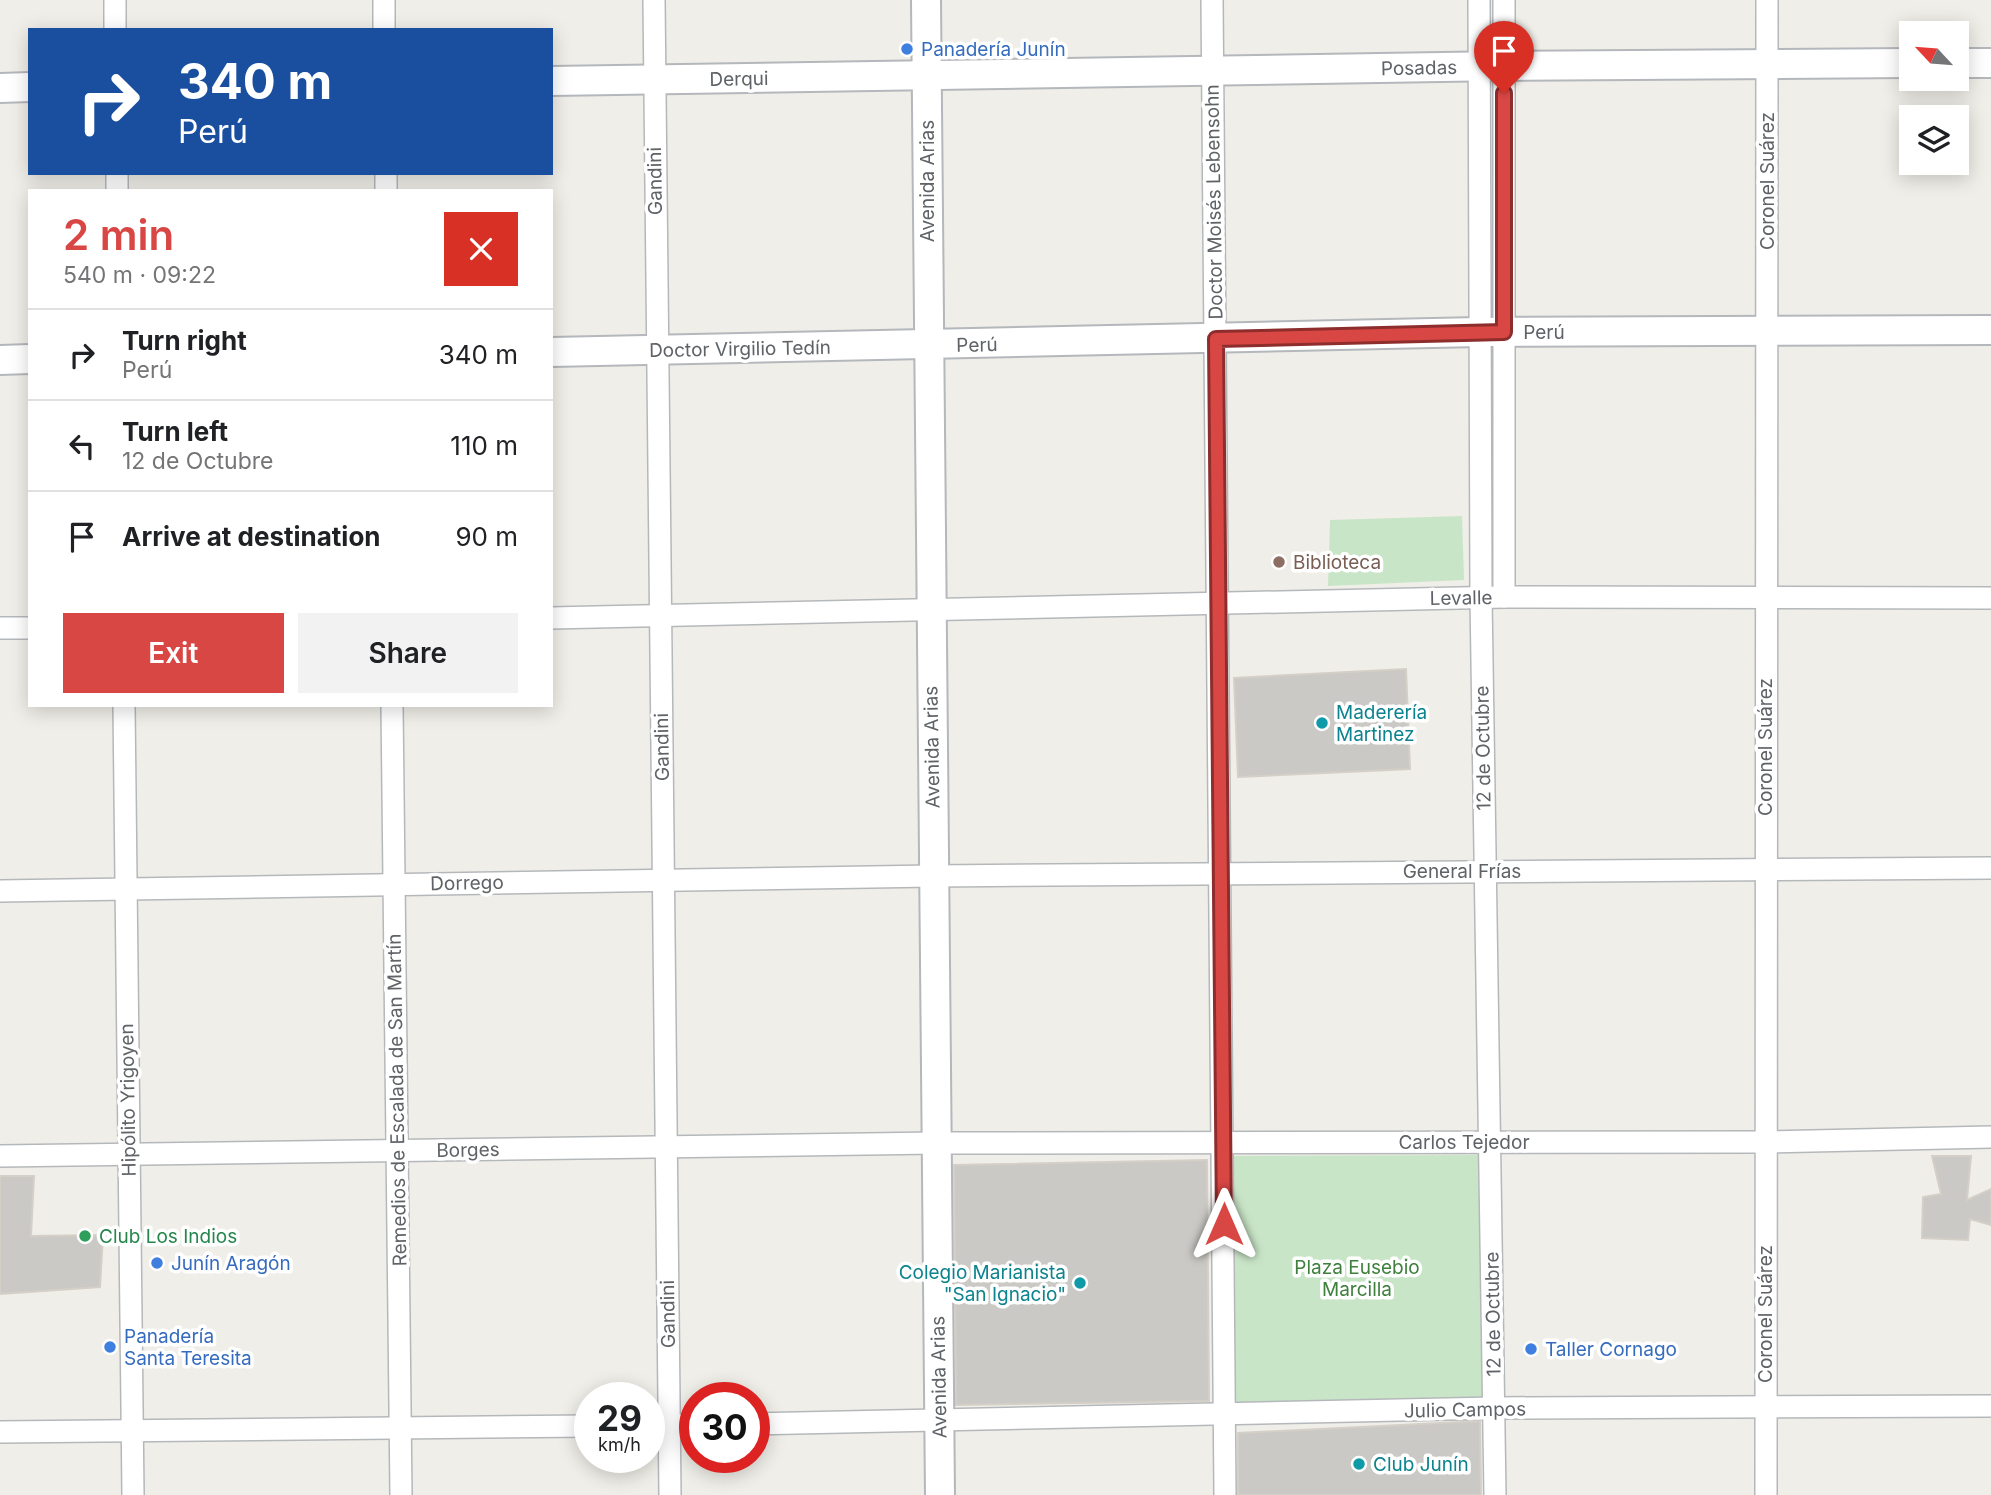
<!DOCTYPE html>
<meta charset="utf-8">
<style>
body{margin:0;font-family:Inter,sans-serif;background:#f2f2f2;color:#202124;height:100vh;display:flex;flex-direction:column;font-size:26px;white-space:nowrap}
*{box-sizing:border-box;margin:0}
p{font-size:23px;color:#757577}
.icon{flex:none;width:38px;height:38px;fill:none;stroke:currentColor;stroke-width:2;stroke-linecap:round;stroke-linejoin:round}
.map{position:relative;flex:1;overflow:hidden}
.side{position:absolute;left:28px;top:189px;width:525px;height:518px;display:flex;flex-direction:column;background:#fff;border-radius:0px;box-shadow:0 4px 18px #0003}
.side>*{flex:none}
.hud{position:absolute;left:28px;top:28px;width:525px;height:147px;border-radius:0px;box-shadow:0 4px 18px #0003;background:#1a4fa0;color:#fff;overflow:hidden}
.needle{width:46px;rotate:296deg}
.fabs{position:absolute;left:1899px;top:21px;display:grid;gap:14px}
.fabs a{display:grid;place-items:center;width:70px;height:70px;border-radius:0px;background:#fff;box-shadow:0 4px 18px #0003;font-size:35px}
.speed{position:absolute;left:574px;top:1382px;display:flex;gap:14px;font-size:35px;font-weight:700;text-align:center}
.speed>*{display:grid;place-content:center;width:91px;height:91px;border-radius:50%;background:#fff;box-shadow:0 4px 18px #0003;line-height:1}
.speed small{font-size:18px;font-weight:400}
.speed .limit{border:10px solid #d22;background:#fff;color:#111}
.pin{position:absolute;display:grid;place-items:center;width:60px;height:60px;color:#fff;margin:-72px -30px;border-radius:50% 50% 50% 0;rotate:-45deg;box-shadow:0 0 7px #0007}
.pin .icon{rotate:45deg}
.me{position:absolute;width:77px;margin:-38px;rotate:0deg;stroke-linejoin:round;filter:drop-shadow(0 0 5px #0008)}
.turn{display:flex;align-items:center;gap:24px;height:147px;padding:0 35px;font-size:32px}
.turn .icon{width:91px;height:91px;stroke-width:2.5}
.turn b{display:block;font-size:49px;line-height:60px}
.round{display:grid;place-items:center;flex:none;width:74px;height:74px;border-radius:0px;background:#f2f2f2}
.head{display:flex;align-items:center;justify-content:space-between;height:119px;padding:0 35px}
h1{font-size:42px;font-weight:600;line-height:52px;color:#d94745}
.button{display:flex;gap:14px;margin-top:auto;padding:14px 35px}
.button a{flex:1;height:80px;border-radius:0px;background:#d94745;color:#fff;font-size:28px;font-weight:600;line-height:80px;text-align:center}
.button a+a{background:#f2f2f2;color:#202124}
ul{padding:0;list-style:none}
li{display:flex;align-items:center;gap:21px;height:91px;padding:0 35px;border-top:2px solid #e0e0e0}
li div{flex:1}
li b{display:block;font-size:26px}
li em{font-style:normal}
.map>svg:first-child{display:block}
.green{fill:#c9e5c7}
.building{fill:#cbc9c5;stroke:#d4cfc7;stroke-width:2}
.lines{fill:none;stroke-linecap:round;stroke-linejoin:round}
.street-casing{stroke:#b5b8bb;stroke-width:24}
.secondary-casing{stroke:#b4b7bb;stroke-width:32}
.street{stroke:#fff;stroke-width:21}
.secondary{stroke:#fff;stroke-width:28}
.route-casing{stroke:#8d2e2d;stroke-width:18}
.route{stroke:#d94745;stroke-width:12}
.shop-dot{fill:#3f7fe0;stroke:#fff;stroke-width:2.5}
.education-dot{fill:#8d6e63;stroke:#fff;stroke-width:2.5}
.culture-dot{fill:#0f9aa8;stroke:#fff;stroke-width:2.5}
.leisure-dot{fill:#2e9e5b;stroke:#fff;stroke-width:2.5}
.labels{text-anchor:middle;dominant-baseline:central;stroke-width:7;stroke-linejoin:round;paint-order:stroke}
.shop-label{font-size:19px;fill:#366cbe;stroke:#fff;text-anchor:start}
.street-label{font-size:19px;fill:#5f6367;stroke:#fff}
.education-label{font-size:19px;fill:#785e54;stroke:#fff;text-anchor:start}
.culture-label{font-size:19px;fill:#0d838f;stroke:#fff;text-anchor:start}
.leisure-label{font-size:19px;fill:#27864d;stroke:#fff;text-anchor:start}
.park-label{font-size:19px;fill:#3f803d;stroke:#fff}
</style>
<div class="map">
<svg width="1991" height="1495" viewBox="0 0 1991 1495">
<rect width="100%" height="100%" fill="#f0eee8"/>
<g class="green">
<path d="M 1462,516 L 1464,580 L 1328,586 L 1330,520 Z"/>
<path d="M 1482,1155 L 1484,1400 L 1234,1402 L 1230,1156 Z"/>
</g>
<g class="building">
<path d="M 1406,669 L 1410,769 L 1238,777 L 1234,678 Z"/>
<path d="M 1932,1156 L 1971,1156 L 1967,1200 L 1991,1189 L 1991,1225 L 1970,1219 L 1968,1240 L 1922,1238 L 1923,1197 L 1941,1194 Z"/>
<path d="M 1207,1160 L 1209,1401 L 956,1405 L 954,1165 Z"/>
<path d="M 0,1176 L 34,1176 L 31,1236 L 103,1235 L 100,1287 L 0,1294 Z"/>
<path d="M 1480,1421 L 1481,1495 L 1238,1495 L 1238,1433 Z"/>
</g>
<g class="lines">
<g class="street-casing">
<g id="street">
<path d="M 115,0 L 115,30"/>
<path d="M 384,0 L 384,30"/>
<path d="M 654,0 L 670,1495"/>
<path d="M 1212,0 L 1225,1495"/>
<path d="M 1479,0 L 1481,597 L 1495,1495"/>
<path d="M 1504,0 L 1504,597"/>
<path d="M 117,173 L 117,191"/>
<path d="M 386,173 L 386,191"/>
<path d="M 551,618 L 1504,597 L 1991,598"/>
<path d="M 0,628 L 30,628"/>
<path d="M 124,705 L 133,1495"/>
<path d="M 392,705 L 401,1495"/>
<path d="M 0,891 L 933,876 L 1991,868"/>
<path d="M 0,1156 L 936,1143 L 1765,1142 L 1991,1137"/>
<path d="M 754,1424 L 1494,1408 L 1991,1406"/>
<path d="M 649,1425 L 695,1425"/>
<path d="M 0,1432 L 590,1426"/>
<path d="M 1766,1495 L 1767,0"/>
</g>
</g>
<g class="secondary-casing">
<g id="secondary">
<path d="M 926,0 L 940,1495"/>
<path d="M 1956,63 L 1991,63"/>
<path d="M 551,81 L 1504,66 L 1911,63"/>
<path d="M 0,88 L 30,87"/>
<path d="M 551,352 L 1479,332 L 1991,330"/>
<path d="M 0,360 L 30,359"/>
</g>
</g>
<use href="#street" class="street"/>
<use href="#secondary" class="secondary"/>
</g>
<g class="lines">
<g class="route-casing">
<path id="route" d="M 1224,1224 L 1216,339 L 1504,332 L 1504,93"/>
</g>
<use href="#route" class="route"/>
</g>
<g class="shop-dot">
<circle cx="907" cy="49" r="7"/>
<circle cx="157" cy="1263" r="7"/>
<circle cx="110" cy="1347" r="7"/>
<circle cx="1531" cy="1349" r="7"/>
</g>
<circle class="education-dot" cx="1279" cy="562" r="7"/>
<g class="culture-dot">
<circle cx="1322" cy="723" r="7"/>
<circle cx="1080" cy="1283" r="7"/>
<circle cx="1359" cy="1464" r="7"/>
</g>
<circle class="leisure-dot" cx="85" cy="1236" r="7"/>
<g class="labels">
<g class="shop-label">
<text x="921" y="49">Panadería Junín</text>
<text x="171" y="1263">Junín Aragón</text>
<text x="124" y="1336">Panadería<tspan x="124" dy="22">Santa Teresita</tspan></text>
<text x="1545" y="1349">Taller Cornago</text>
</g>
<g class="street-label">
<text transform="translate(1419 68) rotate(-1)">Posadas</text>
<text transform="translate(739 79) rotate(-1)">Derqui</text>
<text transform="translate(655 181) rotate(-91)">Gandini</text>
<text transform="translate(927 181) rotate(-90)">Avenida Arias</text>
<text transform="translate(1767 181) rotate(-90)">Coronel Suárez</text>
<text transform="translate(1214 202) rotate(-91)">Doctor Moisés Lebensohn</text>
<text x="1544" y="332">Perú</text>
<text transform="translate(977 345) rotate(-1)">Perú</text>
<text transform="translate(740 349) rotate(-1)">Doctor Virgilio Tedín</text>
<text transform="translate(1461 598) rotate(-1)">Levalle</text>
<text transform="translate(662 747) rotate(-91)">Gandini</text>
<text transform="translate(932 747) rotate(-91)">Avenida Arias</text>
<text transform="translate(1765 747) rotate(-90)">Coronel Suárez</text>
<text transform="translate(1483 748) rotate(-91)">12 de Octubre</text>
<text x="1462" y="871">General Frías</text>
<text transform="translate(467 883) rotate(-1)">Dorrego</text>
<text transform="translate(128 1100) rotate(-91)">Hipólito Yrigoyen</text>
<text transform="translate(397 1100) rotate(-91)">Remedios de Escalada de San Martín</text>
<text x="1464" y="1142">Carlos Tejedor</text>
<text transform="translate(468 1150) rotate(-1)">Borges</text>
<text transform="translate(668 1314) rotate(-91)">Gandini</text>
<text transform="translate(1493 1314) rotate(-91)">12 de Octubre</text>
<text transform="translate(1765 1314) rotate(-90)">Coronel Suárez</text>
<text transform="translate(939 1377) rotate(-91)">Avenida Arias</text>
<text transform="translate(1465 1410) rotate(-1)">Julio Campos</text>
</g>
<g class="education-label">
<text x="1293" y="562">Biblioteca</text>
</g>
<g class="culture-label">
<text x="1336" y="712">Maderería<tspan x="1336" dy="22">Martinez</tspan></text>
<text x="1066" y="1272" text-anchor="end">Colegio Marianista<tspan x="1066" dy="22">"San Ignacio"</tspan></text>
<text x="1373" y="1464">Club Junín</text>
</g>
<g class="leisure-label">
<text x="99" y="1236">Club Los Indios</text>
</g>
<g class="park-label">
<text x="1357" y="1267">Plaza Eusebio<tspan x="1357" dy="22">Marcilla</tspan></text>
</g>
</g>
</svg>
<div class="fabs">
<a><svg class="needle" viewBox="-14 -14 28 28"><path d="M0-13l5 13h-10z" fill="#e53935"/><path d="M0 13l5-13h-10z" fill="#757577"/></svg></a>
<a><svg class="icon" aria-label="layers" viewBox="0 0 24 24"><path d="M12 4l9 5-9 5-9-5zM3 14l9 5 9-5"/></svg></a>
</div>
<div class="speed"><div>29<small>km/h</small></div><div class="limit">30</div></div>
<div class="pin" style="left:1504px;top:93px;background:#d93025"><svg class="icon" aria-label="arrive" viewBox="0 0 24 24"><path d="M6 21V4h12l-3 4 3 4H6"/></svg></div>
<svg class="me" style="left:1224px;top:1224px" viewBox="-20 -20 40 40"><path d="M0-17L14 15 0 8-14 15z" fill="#d94745" stroke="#fff" stroke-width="4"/></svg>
<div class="hud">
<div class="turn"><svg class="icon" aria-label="right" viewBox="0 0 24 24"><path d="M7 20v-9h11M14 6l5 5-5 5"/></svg><div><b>340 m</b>Perú</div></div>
</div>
<section class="side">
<div class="head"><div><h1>2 min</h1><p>540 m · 09:22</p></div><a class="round" style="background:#d93025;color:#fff"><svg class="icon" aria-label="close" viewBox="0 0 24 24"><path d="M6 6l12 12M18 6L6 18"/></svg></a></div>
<ul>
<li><svg class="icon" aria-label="right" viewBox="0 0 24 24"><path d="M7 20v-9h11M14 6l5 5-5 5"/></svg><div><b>Turn right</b><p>Perú</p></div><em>340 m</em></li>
<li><svg class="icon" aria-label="left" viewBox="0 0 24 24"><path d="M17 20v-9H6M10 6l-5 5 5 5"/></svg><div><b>Turn left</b><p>12 de Octubre</p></div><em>110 m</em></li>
<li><svg class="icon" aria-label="arrive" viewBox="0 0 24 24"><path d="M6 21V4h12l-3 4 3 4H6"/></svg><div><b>Arrive at destination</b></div><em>90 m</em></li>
</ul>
<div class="button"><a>Exit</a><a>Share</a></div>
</section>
</div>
